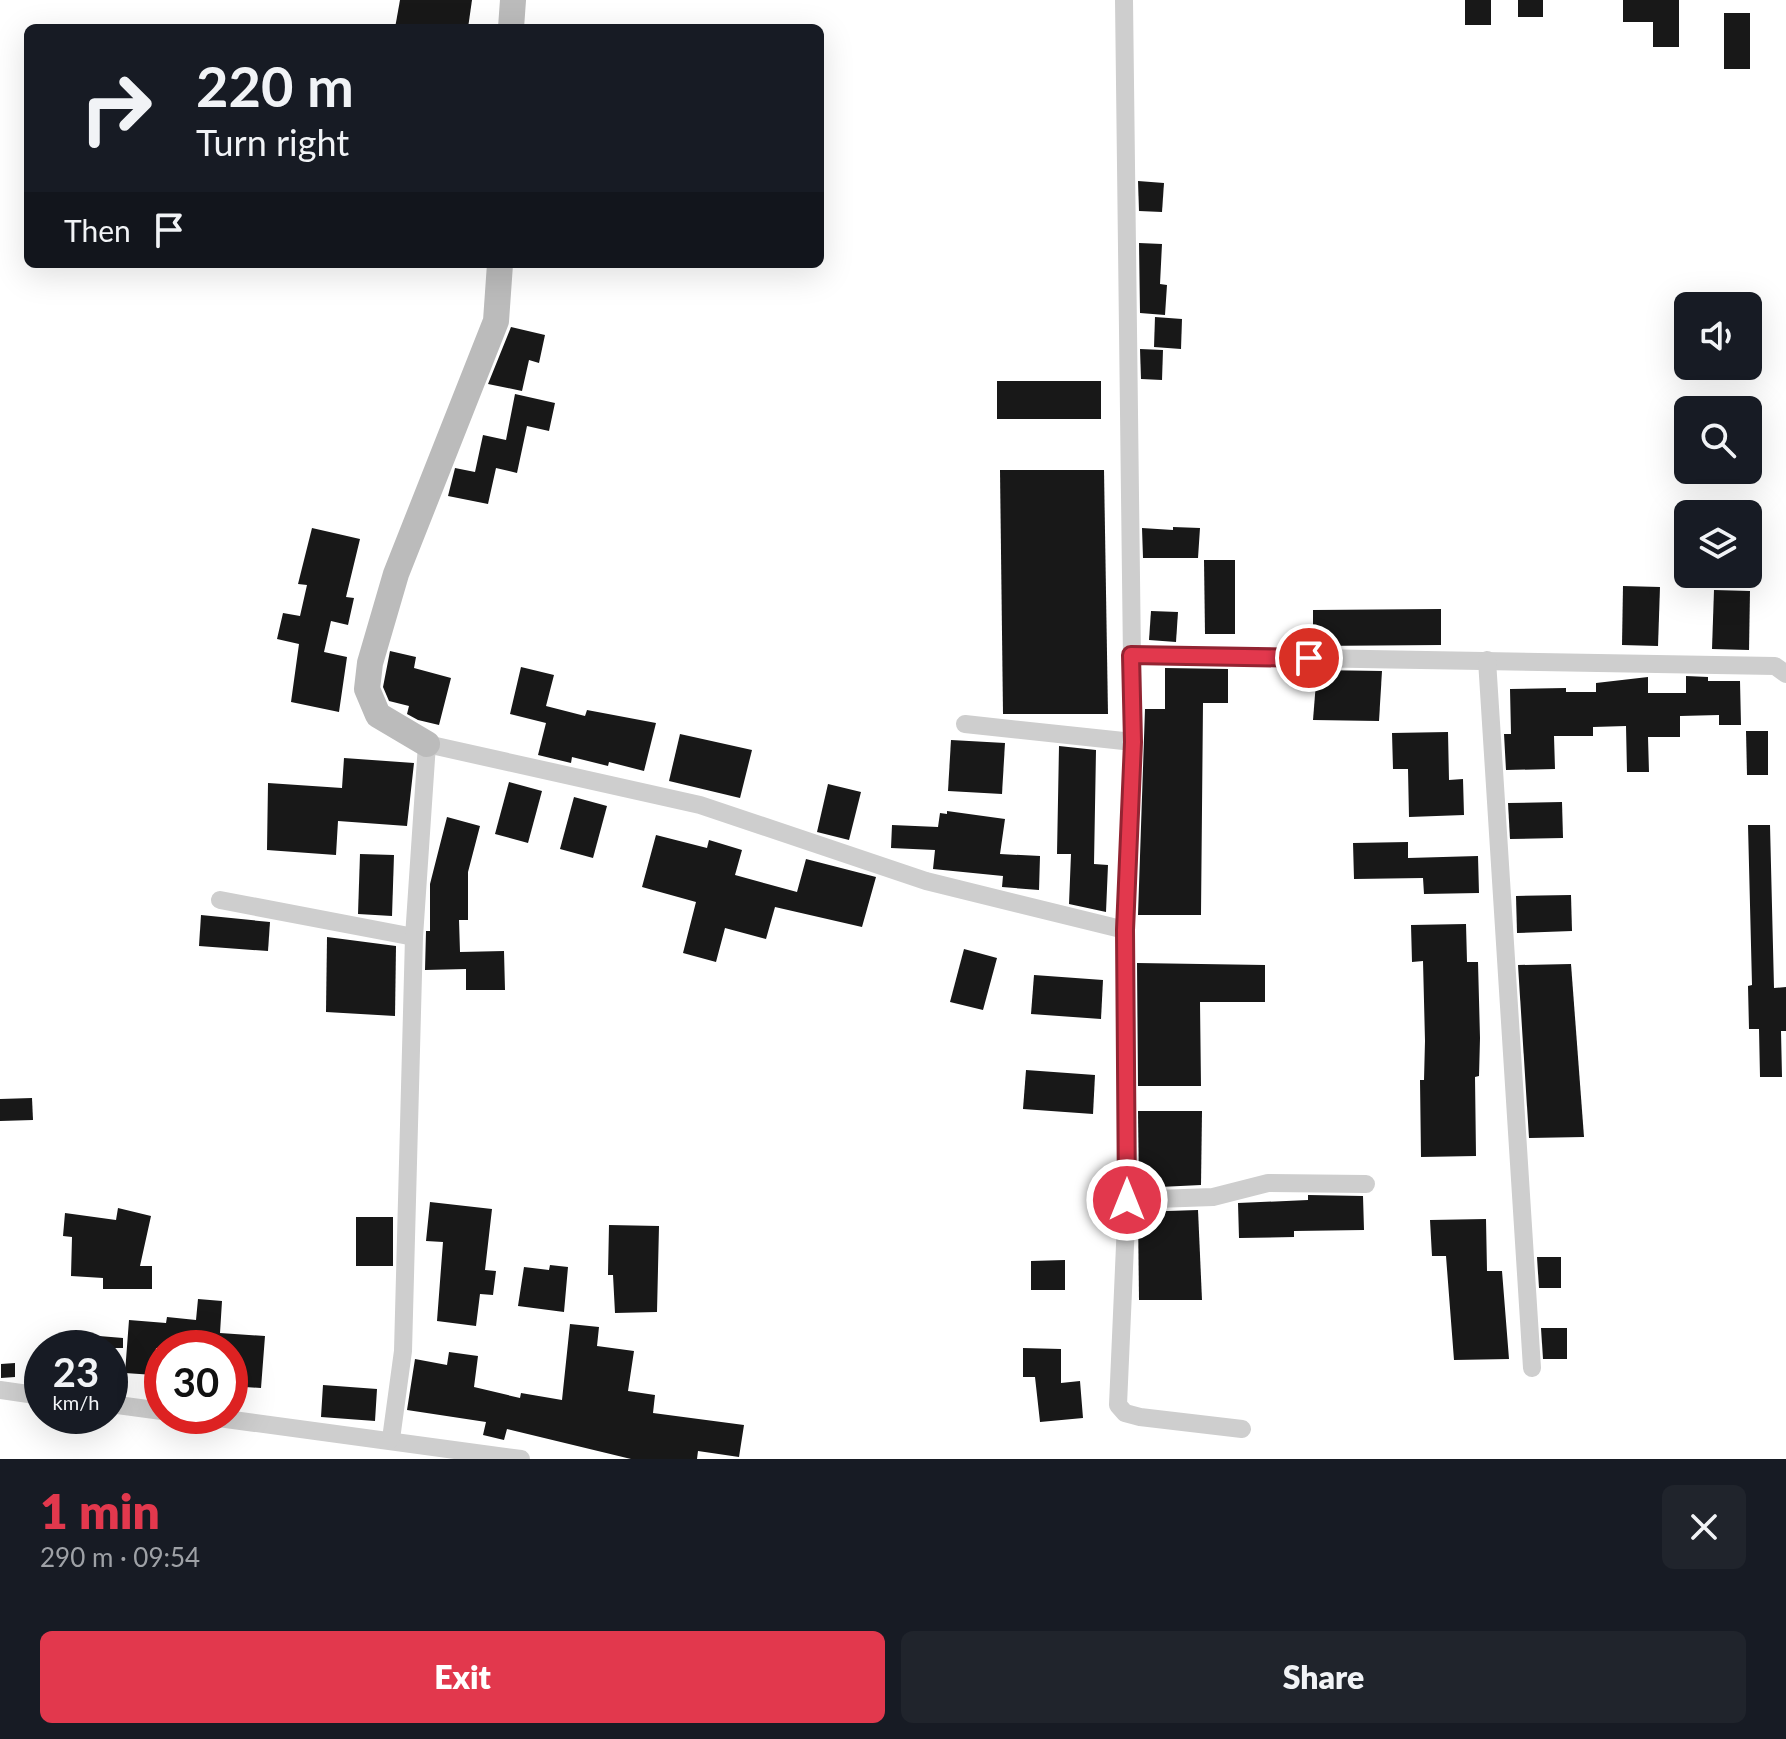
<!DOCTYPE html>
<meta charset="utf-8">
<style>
body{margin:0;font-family:Lato,sans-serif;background:#20242c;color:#f1f3f6;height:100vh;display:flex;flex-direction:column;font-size:30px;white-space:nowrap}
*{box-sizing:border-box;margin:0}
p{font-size:26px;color:#9ea1a6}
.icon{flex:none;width:44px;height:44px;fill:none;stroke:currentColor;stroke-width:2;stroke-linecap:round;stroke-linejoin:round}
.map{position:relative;height:1459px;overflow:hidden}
.side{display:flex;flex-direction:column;background:#171b24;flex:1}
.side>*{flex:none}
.guide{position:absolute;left:24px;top:24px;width:800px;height:244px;border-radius:12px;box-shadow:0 8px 32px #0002;background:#171b24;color:#f1f3f6;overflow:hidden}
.fabs{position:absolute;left:1674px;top:292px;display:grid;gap:16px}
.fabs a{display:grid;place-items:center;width:88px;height:88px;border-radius:12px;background:#171b24;box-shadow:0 8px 32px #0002;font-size:40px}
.speed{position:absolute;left:24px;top:1330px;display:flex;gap:16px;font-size:40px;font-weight:700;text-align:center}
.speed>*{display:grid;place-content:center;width:104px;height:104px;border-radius:50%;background:#171b24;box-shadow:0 8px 32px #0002;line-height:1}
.speed small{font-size:20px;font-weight:400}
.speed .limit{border:12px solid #d22;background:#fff;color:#111}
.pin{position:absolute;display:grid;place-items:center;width:68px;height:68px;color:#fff;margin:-34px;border:4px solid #fff;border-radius:50%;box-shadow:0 2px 8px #0007}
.me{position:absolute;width:88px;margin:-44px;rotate:0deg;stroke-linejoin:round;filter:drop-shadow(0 0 6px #0008)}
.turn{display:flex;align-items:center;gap:28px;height:168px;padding:0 40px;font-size:36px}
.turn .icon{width:104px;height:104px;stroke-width:2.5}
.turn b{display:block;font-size:56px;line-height:68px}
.then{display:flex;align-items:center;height:76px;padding:0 40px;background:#0003;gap:16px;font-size:30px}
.round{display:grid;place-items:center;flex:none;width:84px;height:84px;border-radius:12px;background:#20242c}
.head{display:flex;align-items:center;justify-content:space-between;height:136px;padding:0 40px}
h1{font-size:48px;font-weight:800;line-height:60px;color:#e2384d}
.action{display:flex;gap:16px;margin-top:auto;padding:16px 40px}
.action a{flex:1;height:92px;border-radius:12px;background:#e2384d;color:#fff;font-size:32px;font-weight:800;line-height:92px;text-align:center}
.action a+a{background:#20242c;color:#f1f3f6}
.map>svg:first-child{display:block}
.building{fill:#181818}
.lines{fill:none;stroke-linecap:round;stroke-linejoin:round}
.street{stroke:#cecece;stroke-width:18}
.secondary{stroke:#bbb;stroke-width:26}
.route-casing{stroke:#932432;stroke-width:20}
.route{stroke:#e2384d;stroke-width:14}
</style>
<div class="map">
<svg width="1786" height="1459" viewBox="0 0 1786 1459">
<rect width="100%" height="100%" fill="#fff"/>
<g class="building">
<path d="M 400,0 L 472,0 L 468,28 L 395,28 Z"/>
<rect x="1465" y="0" width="26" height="25"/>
<rect x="1518" y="0" width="25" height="17"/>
<path d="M 1623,0 L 1679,0 L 1679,47 L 1653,47 L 1653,22 L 1623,22 Z"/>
<rect x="1724" y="13" width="26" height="56"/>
<path d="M 1138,181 L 1164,183 L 1162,212 L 1139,211 Z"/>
<path d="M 1139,243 L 1162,244 L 1160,284 L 1167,285 L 1165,315 L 1140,313 Z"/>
<path d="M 1155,317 L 1182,319 L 1181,349 L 1154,347 Z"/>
<path d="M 511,327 L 545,335 L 539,363 L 529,360 L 522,391 L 488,384 Z"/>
<path d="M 1140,349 L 1163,350 L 1162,380 L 1141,379 Z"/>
<rect x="997" y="381" width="104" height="38"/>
<path d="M 515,394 L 555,403 L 549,431 L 527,426 L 517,473 L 496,468 L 488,504 L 448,496 L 455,468 L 475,472 L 483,435 L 506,440 Z"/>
<path d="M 1000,470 L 1104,470 L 1108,714 L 1003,714 Z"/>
<path d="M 1173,527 L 1200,528 L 1198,558 L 1143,558 L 1142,528 L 1173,530 Z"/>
<path d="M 312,528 L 360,539 L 346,597 L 354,598 L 348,625 L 331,621 L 324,652 L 347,657 L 339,712 L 291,702 L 299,644 L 277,639 L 283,613 L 300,616 L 307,585 L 298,584 Z"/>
<path d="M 1204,560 L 1235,560 L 1235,634 L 1205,634 Z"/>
<path d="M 1623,586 L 1660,587 L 1658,646 L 1622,645 Z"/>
<path d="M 1714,590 L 1750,591 L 1749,650 L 1712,649 Z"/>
<path d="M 1441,609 L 1441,645 L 1313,646 L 1313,610 Z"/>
<path d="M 1151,611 L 1178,612 L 1176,642 L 1149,640 Z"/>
<path d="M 390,651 L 416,657 L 414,668 L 451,678 L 439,725 L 418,720 L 407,714 L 409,706 L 389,701 L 383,687 Z"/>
<path d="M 521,667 L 554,675 L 546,706 L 585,716 L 587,710 L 656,723 L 644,771 L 609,762 L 608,766 L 572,757 L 571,763 L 538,755 L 546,723 L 510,714 Z"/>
<path d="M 1165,668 L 1228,669 L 1228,703 L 1203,703 L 1201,915 L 1138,915 L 1145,709 L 1165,709 Z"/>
<path d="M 1317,670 L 1382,671 L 1379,721 L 1313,720 Z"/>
<path d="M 1686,676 L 1708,677 L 1708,681 L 1740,681 L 1741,725 L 1719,725 L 1719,715 L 1680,716 L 1680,737 L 1648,737 L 1649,772 L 1627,772 L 1626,726 L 1593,727 L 1593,736 L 1554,736 L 1555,769 L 1506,770 L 1504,734 L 1511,734 L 1510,689 L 1566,688 L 1566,692 L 1596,692 L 1596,683 L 1648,677 L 1648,693 L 1686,693 Z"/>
<path d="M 1746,731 L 1768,731 L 1768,775 L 1747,775 Z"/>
<path d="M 1448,732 L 1449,780 L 1463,779 L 1464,815 L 1409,817 L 1408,769 L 1393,769 L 1392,733 Z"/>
<path d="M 680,734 L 752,750 L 740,798 L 669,781 Z"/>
<path d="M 951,740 L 1005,743 L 1002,794 L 948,791 Z"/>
<path d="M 1059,746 L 1096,750 L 1094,864 L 1108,865 L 1106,912 L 1069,904 L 1071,854 L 1057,854 Z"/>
<path d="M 344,758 L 414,763 L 407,826 L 338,821 L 336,855 L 267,850 L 268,783 L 342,788 Z"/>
<path d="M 509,782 L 542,791 L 528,843 L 495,834 Z"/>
<path d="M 828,784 L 861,792 L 849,840 L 817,832 Z"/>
<path d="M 574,797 L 607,806 L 593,858 L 560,849 Z"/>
<path d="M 1562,802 L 1563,838 L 1510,839 L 1508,803 Z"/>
<path d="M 947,811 L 1005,819 L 1000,854 L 1040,856 L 1039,890 L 1002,887 L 1003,876 L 933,869 L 935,850 L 891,848 L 892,825 L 938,827 L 940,813 L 947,814 Z"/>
<path d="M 447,817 L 480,826 L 468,872 L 468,920 L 459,920 L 460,952 L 504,951 L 505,990 L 466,990 L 466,969 L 425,970 L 426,931 L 430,931 L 430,884 Z"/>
<path d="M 1748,825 L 1770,825 L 1774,988 L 1786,987 L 1786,1031 L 1781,1031 L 1782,1077 L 1760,1077 L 1759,1029 L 1749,1029 L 1748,986 L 1752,985 Z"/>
<path d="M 656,835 L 707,848 L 709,840 L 742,850 L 735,875 L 797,892 L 806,859 L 876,877 L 862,927 L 775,907 L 766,939 L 725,928 L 716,962 L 683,953 L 696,902 L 642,887 Z"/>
<path d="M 1408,842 L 1408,858 L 1478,856 L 1479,893 L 1424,894 L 1423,878 L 1354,879 L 1353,843 Z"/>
<path d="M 360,854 L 394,855 L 392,916 L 358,914 Z"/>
<path d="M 1571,895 L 1572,931 L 1517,933 L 1516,896 Z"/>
<path d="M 201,915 L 270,922 L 268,951 L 199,946 Z"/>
<path d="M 1466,924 L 1467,962 L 1478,962 L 1480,1038 L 1479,1076 L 1475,1077 L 1476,1156 L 1421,1157 L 1420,1080 L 1424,1080 L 1425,1041 L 1423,961 L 1412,962 L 1411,925 Z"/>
<path d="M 327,937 L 396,946 L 395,1016 L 326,1012 Z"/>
<path d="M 964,949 L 997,958 L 983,1010 L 950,1002 Z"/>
<path d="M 1137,963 L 1265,965 L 1265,1002 L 1200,1002 L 1201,1086 L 1138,1086 Z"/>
<path d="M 1571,964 L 1584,1137 L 1529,1138 L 1518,965 Z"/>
<path d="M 1034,975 L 1103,980 L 1101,1019 L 1031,1014 Z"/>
<path d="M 1026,1070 L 1095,1075 L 1093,1114 L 1023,1109 Z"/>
<path d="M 32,1098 L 33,1120 L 0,1121 L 0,1099 Z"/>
<path d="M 1138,1111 L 1202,1111 L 1201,1185 L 1139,1188 Z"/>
<path d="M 1308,1195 L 1363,1196 L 1364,1230 L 1294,1231 L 1294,1237 L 1239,1238 L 1238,1203 L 1308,1200 Z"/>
<path d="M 430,1202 L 492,1209 L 485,1270 L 496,1271 L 493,1295 L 480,1294 L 476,1326 L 437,1321 L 443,1242 L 426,1241 Z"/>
<path d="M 118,1208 L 151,1216 L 140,1266 L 152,1266 L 152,1289 L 103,1289 L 103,1278 L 71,1276 L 72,1237 L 63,1236 L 65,1213 L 116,1220 Z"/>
<path d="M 1198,1210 L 1202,1300 L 1139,1300 L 1138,1212 Z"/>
<rect x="356" y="1217" width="37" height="49"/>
<path d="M 1486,1219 L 1487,1271 L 1502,1271 L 1509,1359 L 1454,1360 L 1446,1256 L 1432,1256 L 1430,1220 Z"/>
<path d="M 609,1225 L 659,1226 L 657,1312 L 615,1313 L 613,1275 L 608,1275 Z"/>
<path d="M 1537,1257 L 1561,1257 L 1561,1288 L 1539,1288 Z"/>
<path d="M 1065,1260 L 1065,1290 L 1031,1290 L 1031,1261 Z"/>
<path d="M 550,1265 L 568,1267 L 564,1312 L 518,1306 L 524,1267 L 549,1270 Z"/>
<path d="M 198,1299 L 222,1301 L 220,1333 L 265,1336 L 261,1388 L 230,1386 L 230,1348 L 156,1348 L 154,1375 L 125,1373 L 129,1320 L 166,1323 L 167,1317 L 196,1320 Z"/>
<path d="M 570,1324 L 599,1327 L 597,1346 L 634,1351 L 628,1391 L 655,1395 L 653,1413 L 744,1425 L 739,1457 L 698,1451 L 697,1459 L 631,1459 L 507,1429 L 504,1440 L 483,1435 L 486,1422 L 407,1410 L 415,1359 L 447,1365 L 449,1352 L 478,1356 L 474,1387 L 520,1398 L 521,1393 L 562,1400 Z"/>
<path d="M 1541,1328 L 1567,1328 L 1567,1359 L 1543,1359 Z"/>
<path d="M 75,1334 L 123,1338 L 123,1348 L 74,1348 Z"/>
<path d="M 1023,1348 L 1061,1349 L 1061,1383 L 1080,1381 L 1083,1418 L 1040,1422 L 1035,1377 L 1023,1377 Z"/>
<path d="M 15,1363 L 15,1377 L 1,1378 L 1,1364 Z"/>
<path d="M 323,1385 L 377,1389 L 375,1421 L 321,1417 Z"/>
</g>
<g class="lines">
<g class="street">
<path d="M 1131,655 L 1775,666 L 1786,674"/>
<path d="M 1487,660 L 1532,1368"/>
<path d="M 965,724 L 1133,742"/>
<path d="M 220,900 L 414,937"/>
<path d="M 1125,930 L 1127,1200 L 1118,1405 L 1125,1413 L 1140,1417 L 1242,1429"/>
<path d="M 1127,1200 L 1213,1197 L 1268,1183 L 1366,1184"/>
<path d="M 0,1390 L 42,1396"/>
<path d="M 110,1404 L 162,1411"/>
<path d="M 204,1416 L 521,1459"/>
<path d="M 391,1439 L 403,1351 L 414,937 L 427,744 L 700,805 L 926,881 L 1125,930 L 1133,742 L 1124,0"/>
</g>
<g class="secondary">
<path d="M 511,28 L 513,0"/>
<path d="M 427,744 L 378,715 L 367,689 L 370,663 L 396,574 L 496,321 L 500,264"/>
</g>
</g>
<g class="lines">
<g class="route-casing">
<path id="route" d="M 1127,1200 L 1125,930 L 1133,742 L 1131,655 L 1309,658"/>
</g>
<use href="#route" class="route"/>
</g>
</svg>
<div class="fabs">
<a><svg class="icon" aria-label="sound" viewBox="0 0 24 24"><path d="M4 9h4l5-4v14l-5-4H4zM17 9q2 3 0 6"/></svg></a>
<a><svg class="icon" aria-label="search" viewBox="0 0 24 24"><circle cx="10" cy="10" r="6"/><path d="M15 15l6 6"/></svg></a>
<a><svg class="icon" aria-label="layers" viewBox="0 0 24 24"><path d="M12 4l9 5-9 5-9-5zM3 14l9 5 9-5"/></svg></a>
</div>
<div class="speed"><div>23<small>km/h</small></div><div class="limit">30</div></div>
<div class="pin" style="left:1309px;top:658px;background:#d93025"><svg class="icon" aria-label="arrive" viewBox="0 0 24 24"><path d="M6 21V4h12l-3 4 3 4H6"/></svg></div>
<svg class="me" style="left:1127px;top:1200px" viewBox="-20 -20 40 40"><circle r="17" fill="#e2384d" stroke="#fff" stroke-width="3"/><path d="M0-11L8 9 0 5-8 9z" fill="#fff"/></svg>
<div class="guide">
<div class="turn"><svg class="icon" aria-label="right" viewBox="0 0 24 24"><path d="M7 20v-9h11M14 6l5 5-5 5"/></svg><div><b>220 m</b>Turn right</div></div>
<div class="then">Then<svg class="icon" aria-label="arrive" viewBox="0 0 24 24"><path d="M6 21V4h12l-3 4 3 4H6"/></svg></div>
</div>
</div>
<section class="side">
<div class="head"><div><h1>1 min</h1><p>290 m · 09:54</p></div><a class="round"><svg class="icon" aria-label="close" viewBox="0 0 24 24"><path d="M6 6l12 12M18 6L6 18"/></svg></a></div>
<div class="action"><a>Exit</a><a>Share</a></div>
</section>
